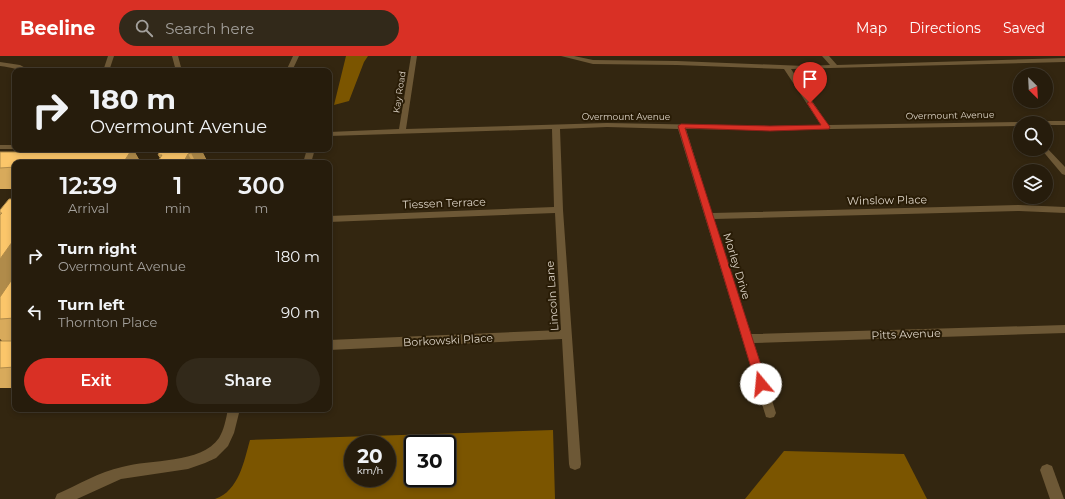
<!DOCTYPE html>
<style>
body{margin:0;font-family:Montserrat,sans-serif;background:#32291a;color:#f1f3f6;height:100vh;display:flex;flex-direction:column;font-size:15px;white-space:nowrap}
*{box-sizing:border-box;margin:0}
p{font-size:13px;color:#a4a19d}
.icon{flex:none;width:22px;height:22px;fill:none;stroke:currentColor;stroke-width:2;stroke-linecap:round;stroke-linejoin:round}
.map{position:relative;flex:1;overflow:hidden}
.side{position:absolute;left:12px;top:104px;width:320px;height:252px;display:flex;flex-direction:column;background:#261c0c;border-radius:8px;box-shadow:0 2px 6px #0003,0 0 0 1px #423a2d}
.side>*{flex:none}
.guide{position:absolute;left:12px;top:12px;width:320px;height:84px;border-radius:8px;box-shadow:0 2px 6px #0003,0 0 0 1px #423a2d;background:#261c0c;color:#f1f3f6;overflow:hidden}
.needle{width:26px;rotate:156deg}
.fabs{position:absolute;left:1013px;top:12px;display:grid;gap:8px}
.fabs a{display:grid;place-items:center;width:40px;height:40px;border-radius:50%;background:#261c0c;box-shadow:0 2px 6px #0003,0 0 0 1px #423a2d;font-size:20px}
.speed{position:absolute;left:344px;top:379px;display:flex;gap:8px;font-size:20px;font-weight:700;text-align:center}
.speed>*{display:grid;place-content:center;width:52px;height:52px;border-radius:50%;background:#261c0c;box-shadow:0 2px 6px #0003,0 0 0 1px #423a2d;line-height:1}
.speed small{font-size:10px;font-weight:400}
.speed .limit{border:2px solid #111;border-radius:6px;background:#fff;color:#111}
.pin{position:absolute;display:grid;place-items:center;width:34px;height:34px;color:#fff;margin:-41px -17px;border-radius:50% 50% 50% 0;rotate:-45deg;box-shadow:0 0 4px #0007}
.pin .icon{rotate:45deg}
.me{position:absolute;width:44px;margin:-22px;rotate:343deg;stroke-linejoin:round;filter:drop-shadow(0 0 3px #0008)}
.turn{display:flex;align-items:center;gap:14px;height:84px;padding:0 12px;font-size:18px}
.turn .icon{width:52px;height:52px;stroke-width:2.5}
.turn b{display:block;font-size:28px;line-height:34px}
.eta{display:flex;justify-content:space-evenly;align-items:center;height:68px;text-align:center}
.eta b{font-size:24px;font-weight:600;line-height:28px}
.cta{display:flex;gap:8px;margin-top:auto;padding:8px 12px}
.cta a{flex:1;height:46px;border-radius:24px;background:#d93025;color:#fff;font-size:16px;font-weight:600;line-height:46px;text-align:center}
.cta a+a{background:#32291a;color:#f1f3f6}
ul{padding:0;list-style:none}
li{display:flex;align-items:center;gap:12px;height:56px;padding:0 12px}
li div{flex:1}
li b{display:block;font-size:15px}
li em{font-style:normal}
header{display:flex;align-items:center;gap:24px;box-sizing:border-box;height:56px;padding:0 20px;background:#d93025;color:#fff}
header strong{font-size:19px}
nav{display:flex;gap:22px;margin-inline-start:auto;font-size:14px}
.search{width:280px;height:36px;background:#32291a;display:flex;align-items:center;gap:10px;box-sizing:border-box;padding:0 14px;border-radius:22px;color:#a4a19d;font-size:15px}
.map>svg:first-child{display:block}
.forest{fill:#7b5500;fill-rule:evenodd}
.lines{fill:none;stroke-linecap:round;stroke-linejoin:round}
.minor{fill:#6d5836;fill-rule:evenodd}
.wall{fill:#d8aa5b}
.shaded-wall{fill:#b08b4a}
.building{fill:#fbc66a;stroke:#b08b4a}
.route{fill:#d93025;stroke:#8d1f18}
.labels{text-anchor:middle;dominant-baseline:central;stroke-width:4;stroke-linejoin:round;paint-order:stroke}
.far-street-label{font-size:9px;fill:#ded5c8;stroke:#291c06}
.street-label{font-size:11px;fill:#ded5c8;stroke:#291c06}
</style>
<header>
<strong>Beeline</strong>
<div class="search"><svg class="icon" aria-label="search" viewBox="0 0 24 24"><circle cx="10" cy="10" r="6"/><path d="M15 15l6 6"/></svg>Search here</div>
<nav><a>Map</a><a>Directions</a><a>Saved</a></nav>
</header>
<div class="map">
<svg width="1065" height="443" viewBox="0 0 1065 443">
<rect width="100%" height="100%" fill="#332610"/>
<g class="forest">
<path d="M 346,0 L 368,0 L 364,6 L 349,45 L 334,49 Z"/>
<path d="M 553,374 L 555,443 L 215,443 C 239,435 244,405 250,384 ZM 353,388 L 387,388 L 387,422 L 353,422 ZM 413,388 L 447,388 L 447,422 L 413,422 Z"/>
<path d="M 784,395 L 904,398 L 927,443 L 745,443 Z"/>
</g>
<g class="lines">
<g class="minor">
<path d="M 108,0 L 114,0 L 109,15 L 103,15 Z"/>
<path d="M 172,0 L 178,0 L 182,15 L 176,15 Z"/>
<path d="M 293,0 L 299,0 L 292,15 L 286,15 Z"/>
<path d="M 411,0 L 417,0 L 406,73 L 607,67 L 770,70 L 821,69 L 784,13 L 677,9 L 593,8 L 561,0 L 574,0 L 593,4 L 677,5 L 805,10 L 830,9 L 822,0 L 829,0 L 837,9 L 1065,2 L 1065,6 L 791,13 L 828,69 L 1023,66 L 1020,67 L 1020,70 L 770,74 L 686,73 L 712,157 L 1019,149 L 1065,151 L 1065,157 L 1019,155 L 714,163 L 751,278 L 1065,269 L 1065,277 L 754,287 L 776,357 L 774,361 L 770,362 L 766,361 L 678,73 L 607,71 L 560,73 L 563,154 L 581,408 L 580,412 L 575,414 L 570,412 L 569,408 L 562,283 L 329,294 L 329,284 L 561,274 L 555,157 L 329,166 L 329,160 L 554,151 L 552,73 L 329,80 L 329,76 L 399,73 Z"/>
<path d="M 0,6 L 20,9 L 31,15 C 21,15 11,11 0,10 Z"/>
<path d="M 1043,65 L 1065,65 L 1065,69 L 1046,69 L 1046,67 L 1042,67 Z"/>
<path d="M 0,89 L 15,89 L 15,93 L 17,93 L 0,93 Z"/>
<path d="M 1046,91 L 1065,111 L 1065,119 L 1062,118 L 1041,93 L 1046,93 Z"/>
<path d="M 307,93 L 315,93 L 311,107 L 303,107 Z"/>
<path d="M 228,353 L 240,353 L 234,377 L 228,390 L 216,402 L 205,407 L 188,413 L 121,423 L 77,443 L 55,443 L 57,438 C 78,429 99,416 122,411 C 150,403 201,408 219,382 C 224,374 226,363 228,353 Z"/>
<path d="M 1047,408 L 1052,410 L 1064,443 L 1050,443 L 1040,414 L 1042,410 Z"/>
</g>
</g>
<g class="wall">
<path d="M 122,93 L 133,93 L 141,107 L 15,107 L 15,133 L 0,133 L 0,96 L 60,96 Z"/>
<path d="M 161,93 L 201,93 L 208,107 L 157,107 L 160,102 L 158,99 Z"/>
<path d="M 15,143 L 15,285 L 4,285 L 15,285 L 15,332 L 0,332 L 0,285 L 2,285 L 0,283 L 0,154 Z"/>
</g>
<g class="shaded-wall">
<path d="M 132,93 L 133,93 L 141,107 L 127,107 L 125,104 Z"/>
<path d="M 194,93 L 201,93 L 208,107 L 196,107 L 191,97 Z"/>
<path d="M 188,98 L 193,107 L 183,107 Z"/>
<path d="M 15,182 L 15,233 L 6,246 L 0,240 L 0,203 Z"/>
</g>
<g class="building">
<path d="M 81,93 L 80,95 L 132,93 L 125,104 L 121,104 L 119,107 L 15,107 L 15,111 L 0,112 L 0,96 L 60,96 L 62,94 Z"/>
<path d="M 161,93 L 194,93 L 191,97 L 188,98 L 183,107 L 157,107 L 162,99 L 158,99 Z"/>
<path d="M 9,143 L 15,143 L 15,182 L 0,203 L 0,159 L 2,157 L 0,157 L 0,154 Z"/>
<path d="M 15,219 L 15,262 L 0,263 L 0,241 Z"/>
<path d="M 0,285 L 15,285 L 15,311 L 0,312 Z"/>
</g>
<path class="route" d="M 810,45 L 812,46 L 830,71 L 829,73 L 770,75 L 685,72 L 767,328 L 765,331 L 757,331 L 756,328 L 678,70 L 681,68 L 770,70 L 821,69 L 807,47 Z"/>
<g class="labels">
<g class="far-street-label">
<text transform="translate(399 36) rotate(-81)">Kay Road</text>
<text transform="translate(950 59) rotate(-1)">Overmount Avenue</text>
<text x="626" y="60">Overmount Avenue</text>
</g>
<g class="street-label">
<text transform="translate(887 144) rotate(-1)">Winslow Place</text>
<text transform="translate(444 147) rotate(-2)">Tiessen Terrace</text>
<text transform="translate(737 210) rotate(73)">Morley Drive</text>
<text transform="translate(552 240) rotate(-94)">Lincoln Lane</text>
<text transform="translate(906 278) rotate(-2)">Pitts Avenue</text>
<text transform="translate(448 284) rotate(-3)">Borkowski Place</text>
</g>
</g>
</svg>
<div class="fabs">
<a><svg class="needle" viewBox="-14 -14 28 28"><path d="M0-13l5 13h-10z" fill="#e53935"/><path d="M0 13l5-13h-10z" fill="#a4a19d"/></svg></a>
<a><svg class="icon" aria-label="search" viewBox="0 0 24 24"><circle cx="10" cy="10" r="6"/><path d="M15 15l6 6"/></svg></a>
<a><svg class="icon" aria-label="layers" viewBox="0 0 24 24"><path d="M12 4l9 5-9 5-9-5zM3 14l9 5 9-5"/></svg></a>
</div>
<div class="speed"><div>20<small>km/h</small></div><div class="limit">30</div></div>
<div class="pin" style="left:810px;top:47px;background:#d93025"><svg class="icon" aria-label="arrive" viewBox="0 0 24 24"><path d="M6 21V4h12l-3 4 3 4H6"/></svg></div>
<svg class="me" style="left:761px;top:328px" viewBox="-20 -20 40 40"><circle r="19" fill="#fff"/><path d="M0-13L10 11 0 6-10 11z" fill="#d93025"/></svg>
<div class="guide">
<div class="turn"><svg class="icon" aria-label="right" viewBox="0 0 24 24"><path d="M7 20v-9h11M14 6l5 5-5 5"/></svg><div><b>180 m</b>Overmount Avenue</div></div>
</div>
<section class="side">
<div class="eta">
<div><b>12:39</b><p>Arrival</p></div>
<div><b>1</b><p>min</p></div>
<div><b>300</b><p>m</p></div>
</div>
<ul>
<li><svg class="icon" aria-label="right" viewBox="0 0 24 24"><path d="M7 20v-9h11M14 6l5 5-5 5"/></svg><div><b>Turn right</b><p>Overmount Avenue</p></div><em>180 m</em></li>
<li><svg class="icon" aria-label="left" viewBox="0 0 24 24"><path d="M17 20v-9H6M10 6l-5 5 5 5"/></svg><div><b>Turn left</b><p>Thornton Place</p></div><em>90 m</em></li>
</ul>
<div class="cta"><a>Exit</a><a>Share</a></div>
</section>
</div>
